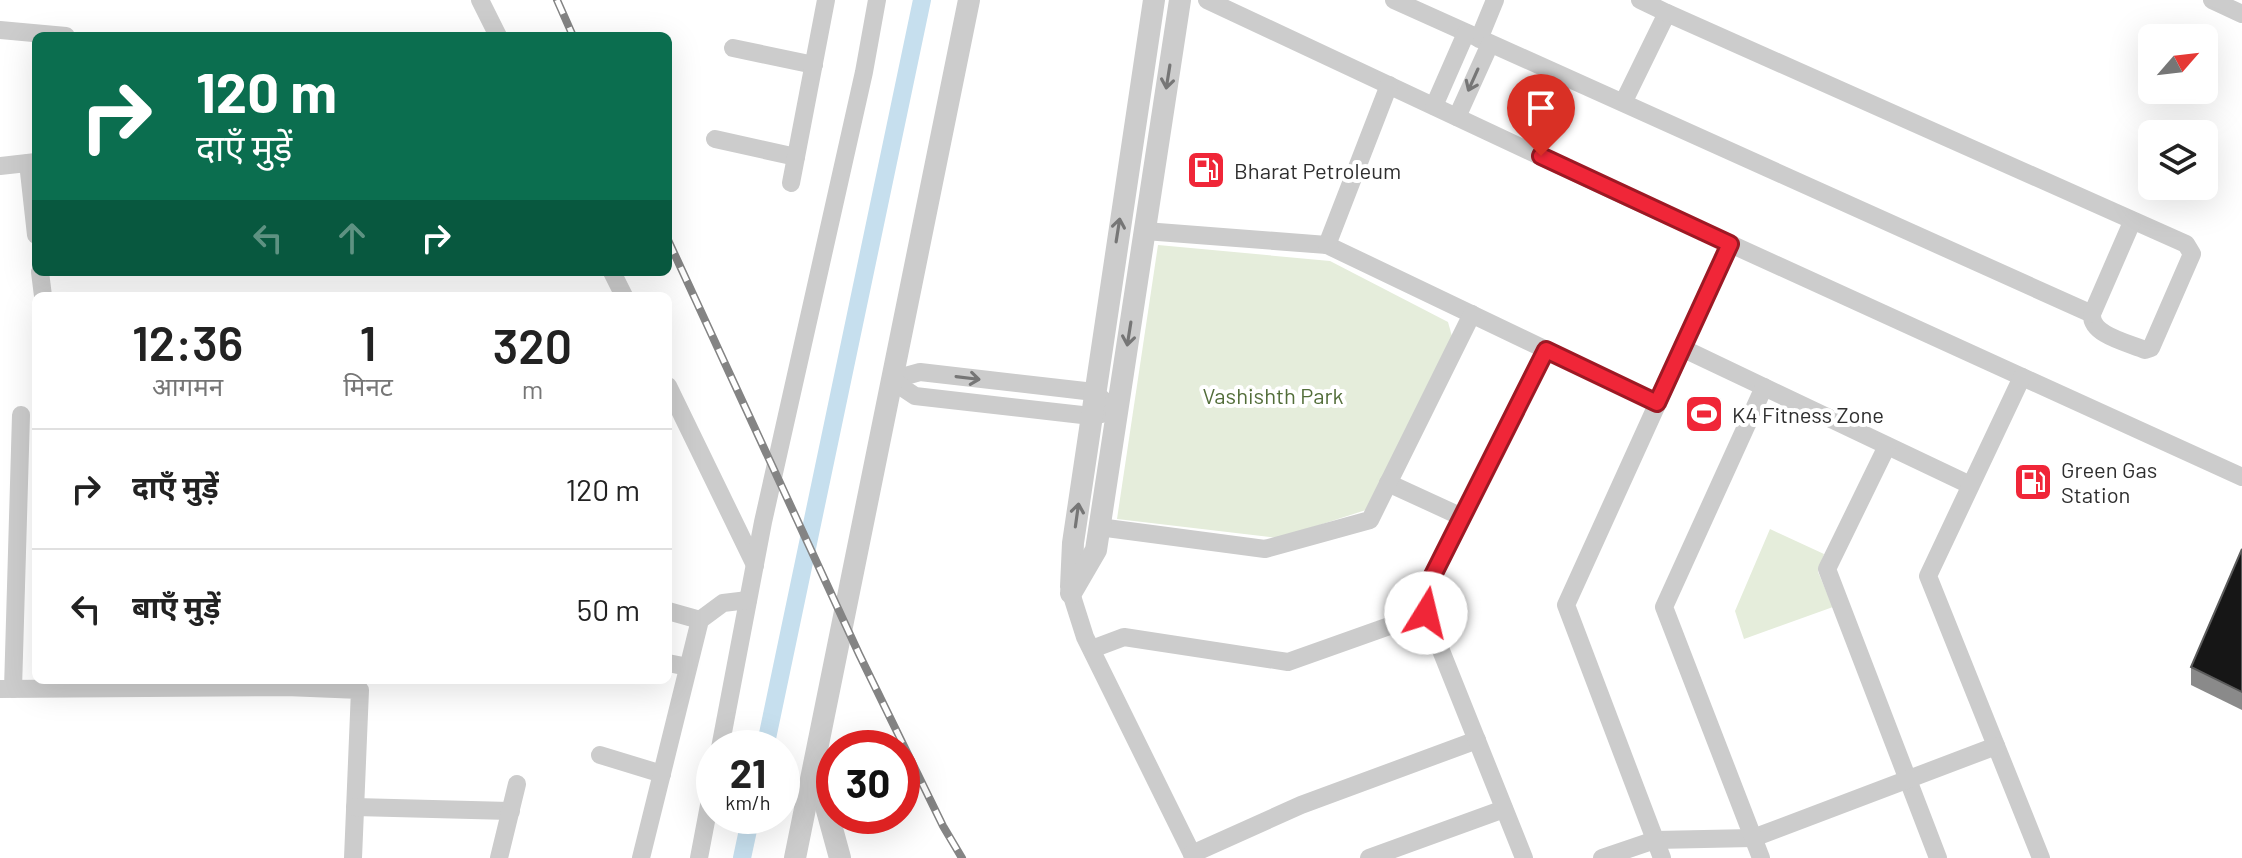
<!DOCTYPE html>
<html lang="hi">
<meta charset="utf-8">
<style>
body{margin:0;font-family:Barlow,"Noto Sans Devanagari",sans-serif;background:#f2f2f2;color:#222;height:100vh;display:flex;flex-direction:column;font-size:30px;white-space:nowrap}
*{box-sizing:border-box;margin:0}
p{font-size:26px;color:#767676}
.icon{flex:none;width:44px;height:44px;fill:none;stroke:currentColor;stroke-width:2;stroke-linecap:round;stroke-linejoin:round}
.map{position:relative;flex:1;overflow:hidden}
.drawer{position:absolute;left:32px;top:292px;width:640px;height:392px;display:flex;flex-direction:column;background:#fff;border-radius:12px;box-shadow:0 8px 32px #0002}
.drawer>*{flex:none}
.banner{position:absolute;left:32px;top:32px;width:640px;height:244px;border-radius:12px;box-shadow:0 8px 32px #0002;background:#0b6e4f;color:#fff;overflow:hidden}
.needle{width:52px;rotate:62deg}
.buttons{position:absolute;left:2138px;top:24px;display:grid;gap:16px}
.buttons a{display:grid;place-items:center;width:80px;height:80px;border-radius:12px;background:#fff;box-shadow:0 8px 32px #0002;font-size:40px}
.speed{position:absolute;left:696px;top:730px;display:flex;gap:16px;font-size:40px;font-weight:700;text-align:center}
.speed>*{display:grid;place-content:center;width:104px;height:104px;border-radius:50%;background:#fff;box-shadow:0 8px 32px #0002;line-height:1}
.speed small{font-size:20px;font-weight:400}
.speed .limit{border:12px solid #d22;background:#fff;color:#111}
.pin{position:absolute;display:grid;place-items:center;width:68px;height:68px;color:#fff;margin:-82px -34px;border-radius:50% 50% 50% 0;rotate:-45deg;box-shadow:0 0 8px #0007}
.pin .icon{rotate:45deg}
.me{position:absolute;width:88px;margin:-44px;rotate:9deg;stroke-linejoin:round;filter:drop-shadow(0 0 6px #0008)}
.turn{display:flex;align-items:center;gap:28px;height:168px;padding:0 32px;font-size:36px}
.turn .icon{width:104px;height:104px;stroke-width:2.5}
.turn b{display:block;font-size:56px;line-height:68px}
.lanes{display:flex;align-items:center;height:76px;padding:0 32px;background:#0003;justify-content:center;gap:40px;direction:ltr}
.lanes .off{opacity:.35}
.eta{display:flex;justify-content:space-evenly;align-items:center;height:136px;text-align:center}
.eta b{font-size:48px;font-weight:600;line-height:56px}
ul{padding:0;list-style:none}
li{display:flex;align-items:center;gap:24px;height:120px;padding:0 32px;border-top:2px solid #e0e0e0}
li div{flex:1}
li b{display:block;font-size:30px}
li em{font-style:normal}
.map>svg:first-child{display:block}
.green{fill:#e5eddb}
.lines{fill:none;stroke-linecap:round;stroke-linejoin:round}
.canal{stroke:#c6dfee;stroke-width:18}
.minor{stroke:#ccc;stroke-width:18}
.tertiary{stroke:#ccc;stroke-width:22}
.rail-casing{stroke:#848484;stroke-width:8}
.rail{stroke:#fff;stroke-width:5;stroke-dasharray:15;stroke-linecap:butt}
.wall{fill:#8a8a8a}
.building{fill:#161616;stroke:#5c5c5c;stroke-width:2}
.oneway{stroke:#767676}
.route-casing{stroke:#9c1924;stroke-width:20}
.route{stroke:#f02638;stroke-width:14}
.labels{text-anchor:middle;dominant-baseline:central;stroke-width:8;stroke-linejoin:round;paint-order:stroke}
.poi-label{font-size:22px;fill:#2f2f2f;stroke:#fff;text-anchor:start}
.park-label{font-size:22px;fill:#526d39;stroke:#fff}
</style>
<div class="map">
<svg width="2242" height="858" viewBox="0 0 2242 858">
<rect width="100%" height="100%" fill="#fff"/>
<g class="green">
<path d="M 1158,245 L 1330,261 L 1448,322 L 1453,340 L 1369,509 L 1279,538 L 1117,519 Z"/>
<path d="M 1770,529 L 1824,554 L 1818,572 L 1833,607 L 1744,639 L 1735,611 Z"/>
</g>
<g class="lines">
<g class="canal">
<path d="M 765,748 L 922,0"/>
<path d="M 742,858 L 751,816"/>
</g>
<g class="minor">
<path d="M 480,0 L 498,36"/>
<path d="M 1207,0 L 1625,196 L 2242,477"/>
<path d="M 1394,0 L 2092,314 C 2090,335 2129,343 2145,350 L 2151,348 L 2192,254 L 2186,244 L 1667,13 L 1624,101"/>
<path d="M 1640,0 L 1667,13"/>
<path d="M 2212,0 L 2242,14"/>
<path d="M 0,30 L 66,36"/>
<path d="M 1479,39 L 1495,0"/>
<path d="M 733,48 L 814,65"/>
<path d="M 1434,106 L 1466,33"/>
<path d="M 1457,117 L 1490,44"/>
<path d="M 715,139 L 796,157"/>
<path d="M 28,163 L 36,235"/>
<path d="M 0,166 L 36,162"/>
<path d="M 791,183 L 826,0"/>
<path d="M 1145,231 L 1327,245 L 1657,403"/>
<path d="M 1327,245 L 1389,85"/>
<path d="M 40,272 L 43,296"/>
<path d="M 612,272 L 624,296"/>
<path d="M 2092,314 L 2132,222"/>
<path d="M 1682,348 L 1970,485"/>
<path d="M 2022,377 L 1928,576 L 2041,858"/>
<path d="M 891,380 L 920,372 L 1094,392 L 1117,412"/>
<path d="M 891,380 L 915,396 L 1091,416 L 1102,414"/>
<path d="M 668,386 L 755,565"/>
<path d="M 1887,446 L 1827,569 L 1938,858"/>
<path d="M 1388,483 L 1462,517"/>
<path d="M 1099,527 L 1265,549 L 1370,520 L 1472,314"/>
<path d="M 1071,593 L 1085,637 L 1194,858"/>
<path d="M 668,611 L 700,620"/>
<path d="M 1092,649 L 1124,637 L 1288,662 L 1426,613"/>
<path d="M 668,663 L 688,667"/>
<path d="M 0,689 L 286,687 L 360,690 L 353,858"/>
<path d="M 13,689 L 21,415"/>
<path d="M 720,748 L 763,522 L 864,72 L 877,0"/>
<path d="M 600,755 L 662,774"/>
<path d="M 355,807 L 511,811"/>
<path d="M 1192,854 L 1301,805 L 1477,740"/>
<path d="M 499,858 L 517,784"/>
<path d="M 641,858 L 700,620 L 723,603 L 748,600"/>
<path d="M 699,858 L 714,779"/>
<path d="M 1369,858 L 1504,809"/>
<path d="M 1524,858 L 1426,613 L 1423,595 L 1546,350"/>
<path d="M 1602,858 L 1655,840 L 1753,838 L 1996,746"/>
<path d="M 1662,858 L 1566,605 L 1730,244"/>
<path d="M 1761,858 L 1664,607 L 1764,387"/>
</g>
<g class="tertiary">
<path d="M 1071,587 L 1073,543 L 1154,0"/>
<path d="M 1071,593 L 1096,550 L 1180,0"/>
<path d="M 816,770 L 840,858"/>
<path d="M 795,858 L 969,0"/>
</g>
<g class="rail-casing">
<g id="rail">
<path d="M 557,0 L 573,36"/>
<path d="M 668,240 L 859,654 L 943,826 L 962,858"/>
</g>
</g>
<use href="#rail" class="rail"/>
</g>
<path class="wall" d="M 2242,549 L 2242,710 L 2191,685 L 2191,667 Z"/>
<path class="building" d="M 2242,549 L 2242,692 L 2191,667 Z"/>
<defs><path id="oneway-shaft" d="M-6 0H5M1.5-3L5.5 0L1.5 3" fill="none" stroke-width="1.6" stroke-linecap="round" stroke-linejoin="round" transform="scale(2)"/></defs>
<g class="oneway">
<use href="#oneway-shaft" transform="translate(1168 77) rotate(99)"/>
<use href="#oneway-shaft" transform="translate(1473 80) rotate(114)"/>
<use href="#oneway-shaft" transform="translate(1118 230) rotate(-81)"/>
<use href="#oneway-shaft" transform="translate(1129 334) rotate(99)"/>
<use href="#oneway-shaft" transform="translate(968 378) rotate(7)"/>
<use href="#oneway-shaft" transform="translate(1077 515) rotate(-82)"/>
</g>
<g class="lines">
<g class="route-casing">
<path id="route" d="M 1426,613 L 1423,595 L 1546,350 L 1657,403 L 1730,244 L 1541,156"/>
</g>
<use href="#route" class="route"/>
</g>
<defs>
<g id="fuel-square" transform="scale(2)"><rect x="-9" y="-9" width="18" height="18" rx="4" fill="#f02638" stroke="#fff"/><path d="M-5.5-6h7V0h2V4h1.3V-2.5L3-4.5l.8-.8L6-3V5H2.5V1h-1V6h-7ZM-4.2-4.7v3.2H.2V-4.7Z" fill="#fff"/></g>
<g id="stadium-square" transform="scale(2)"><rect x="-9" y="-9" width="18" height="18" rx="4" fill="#f02638" stroke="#fff"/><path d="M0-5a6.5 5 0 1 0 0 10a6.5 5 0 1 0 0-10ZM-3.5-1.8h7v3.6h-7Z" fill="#fff"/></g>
</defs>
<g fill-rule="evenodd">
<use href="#fuel-square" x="1206" y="170"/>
<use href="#stadium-square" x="1704" y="414"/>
<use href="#fuel-square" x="2033" y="482"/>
</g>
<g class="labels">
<g class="poi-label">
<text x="1234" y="170">Bharat Petroleum</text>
<text x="1732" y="414">K4 Fitness Zone</text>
<text x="2061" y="469">Green Gas<tspan x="2061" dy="25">Station</tspan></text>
</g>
<g class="park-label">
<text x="1273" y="395">Vashishth Park</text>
</g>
</g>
</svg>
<div class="buttons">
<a><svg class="needle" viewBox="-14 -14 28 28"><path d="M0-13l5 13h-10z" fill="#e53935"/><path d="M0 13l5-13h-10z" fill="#767676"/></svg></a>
<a><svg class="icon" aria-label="layers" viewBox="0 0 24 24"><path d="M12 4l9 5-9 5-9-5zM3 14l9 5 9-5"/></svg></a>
</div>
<div class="speed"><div>21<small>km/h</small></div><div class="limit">30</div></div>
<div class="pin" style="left:1541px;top:156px;background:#d93025"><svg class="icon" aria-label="arrive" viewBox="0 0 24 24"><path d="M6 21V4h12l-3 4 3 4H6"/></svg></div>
<svg class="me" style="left:1426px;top:613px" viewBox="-20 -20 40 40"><circle r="19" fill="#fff"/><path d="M0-13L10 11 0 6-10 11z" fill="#f02638"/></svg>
<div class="banner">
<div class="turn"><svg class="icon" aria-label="right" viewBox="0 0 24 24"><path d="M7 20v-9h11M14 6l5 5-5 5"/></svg><div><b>120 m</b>दाएँ मुड़ें</div></div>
<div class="lanes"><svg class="icon off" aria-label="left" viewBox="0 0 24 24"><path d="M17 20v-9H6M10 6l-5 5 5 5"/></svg><svg class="icon off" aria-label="ahead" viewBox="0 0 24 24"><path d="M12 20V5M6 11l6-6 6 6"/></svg><svg class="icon" aria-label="right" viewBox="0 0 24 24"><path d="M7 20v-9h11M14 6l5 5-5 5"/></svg></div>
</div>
<section class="drawer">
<div class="eta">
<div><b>12:36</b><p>आगमन</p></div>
<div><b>1</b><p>मिनट</p></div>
<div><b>320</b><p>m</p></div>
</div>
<ul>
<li><svg class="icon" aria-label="right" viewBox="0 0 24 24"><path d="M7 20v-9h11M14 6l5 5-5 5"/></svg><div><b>दाएँ मुड़ें</b></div><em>120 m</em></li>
<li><svg class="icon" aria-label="left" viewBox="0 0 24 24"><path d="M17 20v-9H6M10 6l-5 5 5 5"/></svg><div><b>बाएँ मुड़ें</b></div><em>50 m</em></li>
</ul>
</section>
</div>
